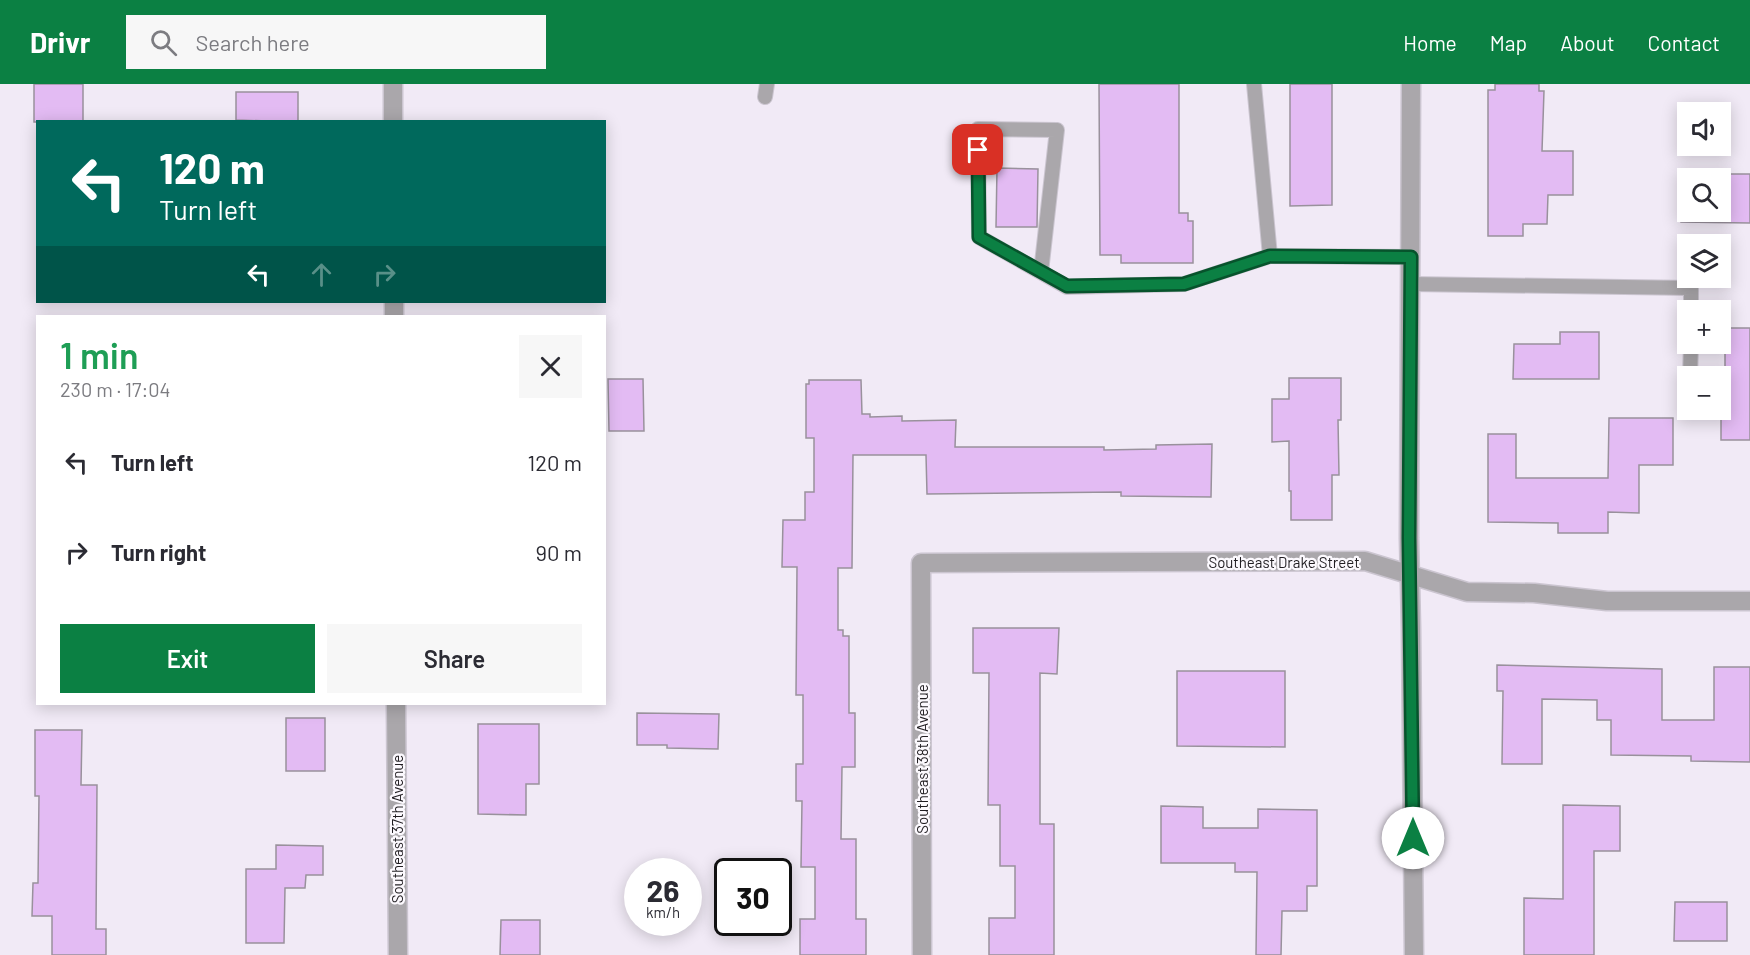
<!DOCTYPE html>
<meta charset="utf-8">
<style>
body{margin:0;font-family:Barlow,sans-serif;background:#f7f7f7;color:#2b2b33;height:100vh;display:flex;flex-direction:column;font-size:22px;white-space:nowrap}
*{box-sizing:border-box;margin:0}
p{font-size:20px;color:#7c7c81}
.icon{flex:none;width:33px;height:33px;fill:none;stroke:currentColor;stroke-width:2;stroke-linecap:round;stroke-linejoin:round}
.map{position:relative;flex:1;overflow:hidden}
.sheet{position:absolute;left:36px;top:231px;width:570px;height:390px;display:flex;flex-direction:column;background:#fff;border-radius:0px;box-shadow:0 3px 15px #0003}
.sheet>*{flex:none}
.banner{position:absolute;left:36px;top:36px;width:570px;height:183px;border-radius:0px;box-shadow:0 3px 15px #0003;background:#00695c;color:#fff;overflow:hidden}
.tools{position:absolute;left:1677px;top:18px;display:grid;gap:12px}
.tools a{display:grid;place-items:center;width:54px;height:54px;border-radius:0px;background:#fff;box-shadow:0 3px 15px #0003;font-size:30px}
.speed{position:absolute;left:624px;top:774px;display:flex;gap:12px;font-size:30px;font-weight:700;text-align:center}
.speed>*{display:grid;place-content:center;width:78px;height:78px;border-radius:50%;background:#fff;box-shadow:0 3px 15px #0003;line-height:1}
.speed small{font-size:15px;font-weight:400}
.speed .limit{border:3px solid #111;border-radius:9px;background:#fff;color:#111}
.pin{position:absolute;display:grid;place-items:center;width:51px;height:51px;color:#fff;margin:-26px;border-radius:12px;box-shadow:0 3px 9px #0006}
.me{position:absolute;width:66px;margin:-33px;rotate:0deg;stroke-linejoin:round;filter:drop-shadow(0 0 4px #0008)}
.turn{display:flex;align-items:center;gap:21px;height:126px;padding:0 24px;font-size:27px}
.turn .icon{width:78px;height:78px;stroke-width:2.5}
.turn b{display:block;font-size:42px;line-height:51px}
.lanes{display:flex;align-items:center;height:57px;padding:0 24px;background:#0003;justify-content:center;gap:30px;direction:ltr}
.lanes .off{opacity:.35}
.round{display:grid;place-items:center;flex:none;width:63px;height:63px;border-radius:0px;background:#f7f7f7}
.head{display:flex;align-items:center;justify-content:space-between;height:102px;padding:0 24px}
h1{font-size:36px;font-weight:600;line-height:45px;color:#1e9e55}
.primary-button{display:flex;gap:12px;margin-top:auto;padding:12px 24px}
.primary-button a{flex:1;height:69px;border-radius:0px;background:#0b8043;color:#fff;font-size:24px;font-weight:600;line-height:69px;text-align:center}
.primary-button a+a{background:#f7f7f7;color:#2b2b33}
ul{padding:0;list-style:none}
li{display:flex;align-items:center;gap:18px;height:90px;padding:0 24px}
li div{flex:1}
li b{display:block;font-size:22px}
li em{font-style:normal}
header{display:flex;align-items:center;gap:36px;box-sizing:border-box;height:84px;padding:0 30px;background:#0b8043;color:#fff}
header strong{font-size:28px}
nav{display:flex;gap:33px;margin-inline-start:auto;font-size:21px}
.search{width:420px;height:54px;background:#f7f7f7;display:flex;align-items:center;gap:15px;box-sizing:border-box;padding:0 21px;border-radius:0px;color:#7c7c81;font-size:22px}
.map>svg:first-child{display:block}
.building{fill:#e3bbf3;stroke:#99919c;stroke-width:1.5;fill-rule:evenodd}
.lines{fill:none;stroke-linecap:round;stroke-linejoin:round}
.service-casing{stroke:#cbc5d0;stroke-width:16}
.minor-casing{stroke:#cbc5d0;stroke-width:21}
.service{stroke:#aaa7ab;stroke-width:14}
.minor{stroke:#aaa7ab;stroke-width:18}
.route-casing{stroke:#07532c;stroke-width:15}
.route{stroke:#0b8043;stroke-width:10}
.labels{text-anchor:middle;dominant-baseline:central;stroke-width:4.5;stroke-linejoin:round;paint-order:stroke}
.street-label{font-size:15px;fill:#201d21;stroke:#fcf9fe}
</style>
<header>
<strong>Drivr</strong>
<div class="search"><svg class="icon" aria-label="search" viewBox="0 0 24 24"><circle cx="10" cy="10" r="6"/><path d="M15 15l6 6"/></svg>Search here</div>
<nav><a>Home</a><a>Map</a><a>About</a><a>Contact</a></nav>
</header>
<div class="map">
<svg width="1750" height="871" viewBox="0 0 1750 871">
<rect width="100%" height="100%" fill="#f1eaf6"/>
<g class="building">
<rect x="34" y="0" width="49" height="38"/>
<path d="M 1099,0 L 1179,0 L 1179,129 L 1188,129 L 1188,137 L 1193,137 L 1193,179 L 1121,179 L 1121,171 L 1100,171 Z"/>
<path d="M 1290,0 L 1332,0 L 1332,121 L 1290,122 Z"/>
<path d="M 1495,0 L 1539,0 L 1539,7 L 1544,7 L 1542,67 L 1573,67 L 1573,111 L 1548,111 L 1547,140 L 1523,140 L 1523,152 L 1488,152 L 1488,6 L 1495,6 Z"/>
<path d="M 236,8 L 298,8 L 298,38 L 236,36 Z"/>
<path d="M 997,84 L 1038,85 L 1037,143 L 996,143 Z"/>
<path d="M 1682,90 L 1750,90 L 1750,139 L 1681,138 ZM 1688,94 L 1720,94 L 1720,128 L 1688,128 Z"/>
<path d="M 1725,244 L 1750,244 L 1750,356 L 1721,356 L 1721,328 L 1725,328 Z"/>
<path d="M 1560,248 L 1599,248 L 1599,295 L 1513,295 L 1514,260 L 1560,260 Z"/>
<path d="M 1289,294 L 1341,294 L 1341,336 L 1338,336 L 1339,391 L 1332,391 L 1332,436 L 1291,436 L 1291,407 L 1289,407 L 1289,357 L 1272,358 L 1272,315 L 1289,315 Z"/>
<path d="M 608,295 L 643,295 L 644,347 L 609,347 Z"/>
<path d="M 809,296 L 861,296 L 862,330 L 870,330 L 870,333 L 902,332 L 902,337 L 956,336 L 955,363 L 1104,363 L 1104,366 L 1156,365 L 1156,361 L 1212,360 L 1211,413 L 1121,412 L 1121,408 L 927,410 L 926,371 L 853,371 L 852,484 L 838,484 L 838,546 L 843,546 L 843,552 L 849,552 L 849,629 L 855,629 L 855,683 L 842,683 L 841,755 L 856,755 L 856,835 L 866,835 L 866,871 L 800,871 L 800,835 L 815,835 L 815,783 L 801,783 L 802,717 L 796,717 L 796,680 L 803,680 L 803,611 L 796,611 L 797,483 L 782,483 L 783,436 L 805,436 L 805,408 L 814,408 L 814,354 L 806,354 L 806,300 L 809,300 Z"/>
<path d="M 1609,334 L 1673,334 L 1673,381 L 1639,381 L 1639,429 L 1608,428 L 1608,449 L 1558,449 L 1558,439 L 1488,438 L 1488,350 L 1516,350 L 1516,394 L 1608,394 Z"/>
<path d="M 973,544 L 1059,544 L 1057,590 L 1040,589 L 1040,740 L 1054,740 L 1054,871 L 989,871 L 989,834 L 1015,834 L 1015,782 L 1000,782 L 1000,721 L 988,721 L 989,589 L 973,589 Z"/>
<path d="M 1497,581 L 1662,585 L 1662,636 L 1714,636 L 1714,583 L 1750,583 L 1750,678 L 1691,677 L 1691,672 L 1611,671 L 1611,636 L 1597,636 L 1597,616 L 1542,615 L 1542,680 L 1502,680 L 1503,607 L 1497,607 Z"/>
<path d="M 1177,587 L 1285,587 L 1285,663 L 1177,662 Z"/>
<path d="M 637,629 L 719,630 L 718,665 L 667,664 L 667,661 L 637,661 Z"/>
<rect x="286" y="634" width="39" height="53"/>
<path d="M 478,640 L 539,640 L 539,700 L 526,700 L 526,731 L 478,730 Z"/>
<path d="M 35,646 L 82,646 L 81,701 L 97,701 L 96,845 L 106,845 L 106,871 L 52,871 L 52,832 L 32,832 L 33,799 L 38,799 L 39,712 L 35,712 Z"/>
<path d="M 1563,721 L 1620,722 L 1620,767 L 1594,767 L 1594,871 L 1524,871 L 1524,814 L 1563,815 Z"/>
<path d="M 1161,722 L 1203,723 L 1203,744 L 1258,744 L 1258,725 L 1317,726 L 1317,802 L 1307,802 L 1307,827 L 1282,827 L 1281,871 L 1256,871 L 1257,788 L 1235,788 L 1235,779 L 1161,779 Z"/>
<path d="M 276,761 L 323,762 L 323,791 L 306,791 L 305,804 L 285,804 L 284,859 L 246,859 L 246,785 L 276,785 Z"/>
<path d="M 1675,818 L 1727,818 L 1727,857 L 1674,857 Z"/>
<path d="M 501,836 L 540,836 L 540,871 L 500,871 Z"/>
</g>
<g class="lines">
<g class="service-casing">
<g id="service">
<path d="M 1254,0 L 1270,172 L 1411,173"/>
<path d="M 765,13 L 767,0"/>
<path d="M 1041,188 L 1057,46 L 978,45 L 979,153 L 1067,203 L 1184,200 L 1270,172"/>
<path d="M 1410,200 L 1691,204 L 1691,226"/>
<path d="M 1690,292 L 1691,260"/>
</g>
</g>
<g class="minor-casing">
<g id="minor">
<path d="M 393,0 L 393,38"/>
<path d="M 1411,0 L 1409,454 L 1411,545 L 1414,871"/>
<path d="M 394,218 L 394,232"/>
<path d="M 396,620 L 398,871"/>
<path d="M 922,871 L 921,479 L 1365,477 L 1467,508 L 1534,509 L 1607,517 L 1750,517"/>
</g>
</g>
<use href="#service" class="service"/>
<use href="#minor" class="minor"/>
</g>
<g class="lines">
<g class="route-casing">
<path id="route" d="M 978,66 L 979,153 L 1067,202 L 1184,200 L 1270,172 L 1411,173 L 1409,454 L 1413,754"/>
</g>
<use href="#route" class="route"/>
</g>
<g class="labels">
<g class="street-label">
<text x="1284" y="478">Southeast Drake Street</text>
<text transform="translate(922 675) rotate(-90)">Southeast 38th Avenue</text>
<text transform="translate(397 745) rotate(-90)">Southeast 37th Avenue</text>
</g>
</g>
</svg>
<div class="tools">
<a><svg class="icon" aria-label="sound" viewBox="0 0 24 24"><path d="M4 9h4l5-4v14l-5-4H4zM17 9q2 3 0 6"/></svg></a>
<a><svg class="icon" aria-label="search" viewBox="0 0 24 24"><circle cx="10" cy="10" r="6"/><path d="M15 15l6 6"/></svg></a>
<a><svg class="icon" aria-label="layers" viewBox="0 0 24 24"><path d="M12 4l9 5-9 5-9-5zM3 14l9 5 9-5"/></svg></a>
<a>+</a>
<a>−</a>
</div>
<div class="speed"><div>26<small>km/h</small></div><div class="limit">30</div></div>
<div class="pin" style="left:978px;top:66px;background:#d93025"><svg class="icon" aria-label="arrive" viewBox="0 0 24 24"><path d="M6 21V4h12l-3 4 3 4H6"/></svg></div>
<svg class="me" style="left:1413px;top:754px" viewBox="-20 -20 40 40"><circle r="19" fill="#fff"/><path d="M0-13L10 11 0 6-10 11z" fill="#0b8043"/></svg>
<div class="banner">
<div class="turn"><svg class="icon" aria-label="left" viewBox="0 0 24 24"><path d="M17 20v-9H6M10 6l-5 5 5 5"/></svg><div><b>120 m</b>Turn left</div></div>
<div class="lanes"><svg class="icon" aria-label="left" viewBox="0 0 24 24"><path d="M17 20v-9H6M10 6l-5 5 5 5"/></svg><svg class="icon off" aria-label="ahead" viewBox="0 0 24 24"><path d="M12 20V5M6 11l6-6 6 6"/></svg><svg class="icon off" aria-label="right" viewBox="0 0 24 24"><path d="M7 20v-9h11M14 6l5 5-5 5"/></svg></div>
</div>
<section class="sheet">
<div class="head"><div><h1>1 min</h1><p>230 m · 17:04</p></div><a class="round"><svg class="icon" aria-label="close" viewBox="0 0 24 24"><path d="M6 6l12 12M18 6L6 18"/></svg></a></div>
<ul>
<li><svg class="icon" aria-label="left" viewBox="0 0 24 24"><path d="M17 20v-9H6M10 6l-5 5 5 5"/></svg><div><b>Turn left</b></div><em>120 m</em></li>
<li><svg class="icon" aria-label="right" viewBox="0 0 24 24"><path d="M7 20v-9h11M14 6l5 5-5 5"/></svg><div><b>Turn right</b></div><em>90 m</em></li>
</ul>
<div class="primary-button"><a>Exit</a><a>Share</a></div>
</section>
</div>
